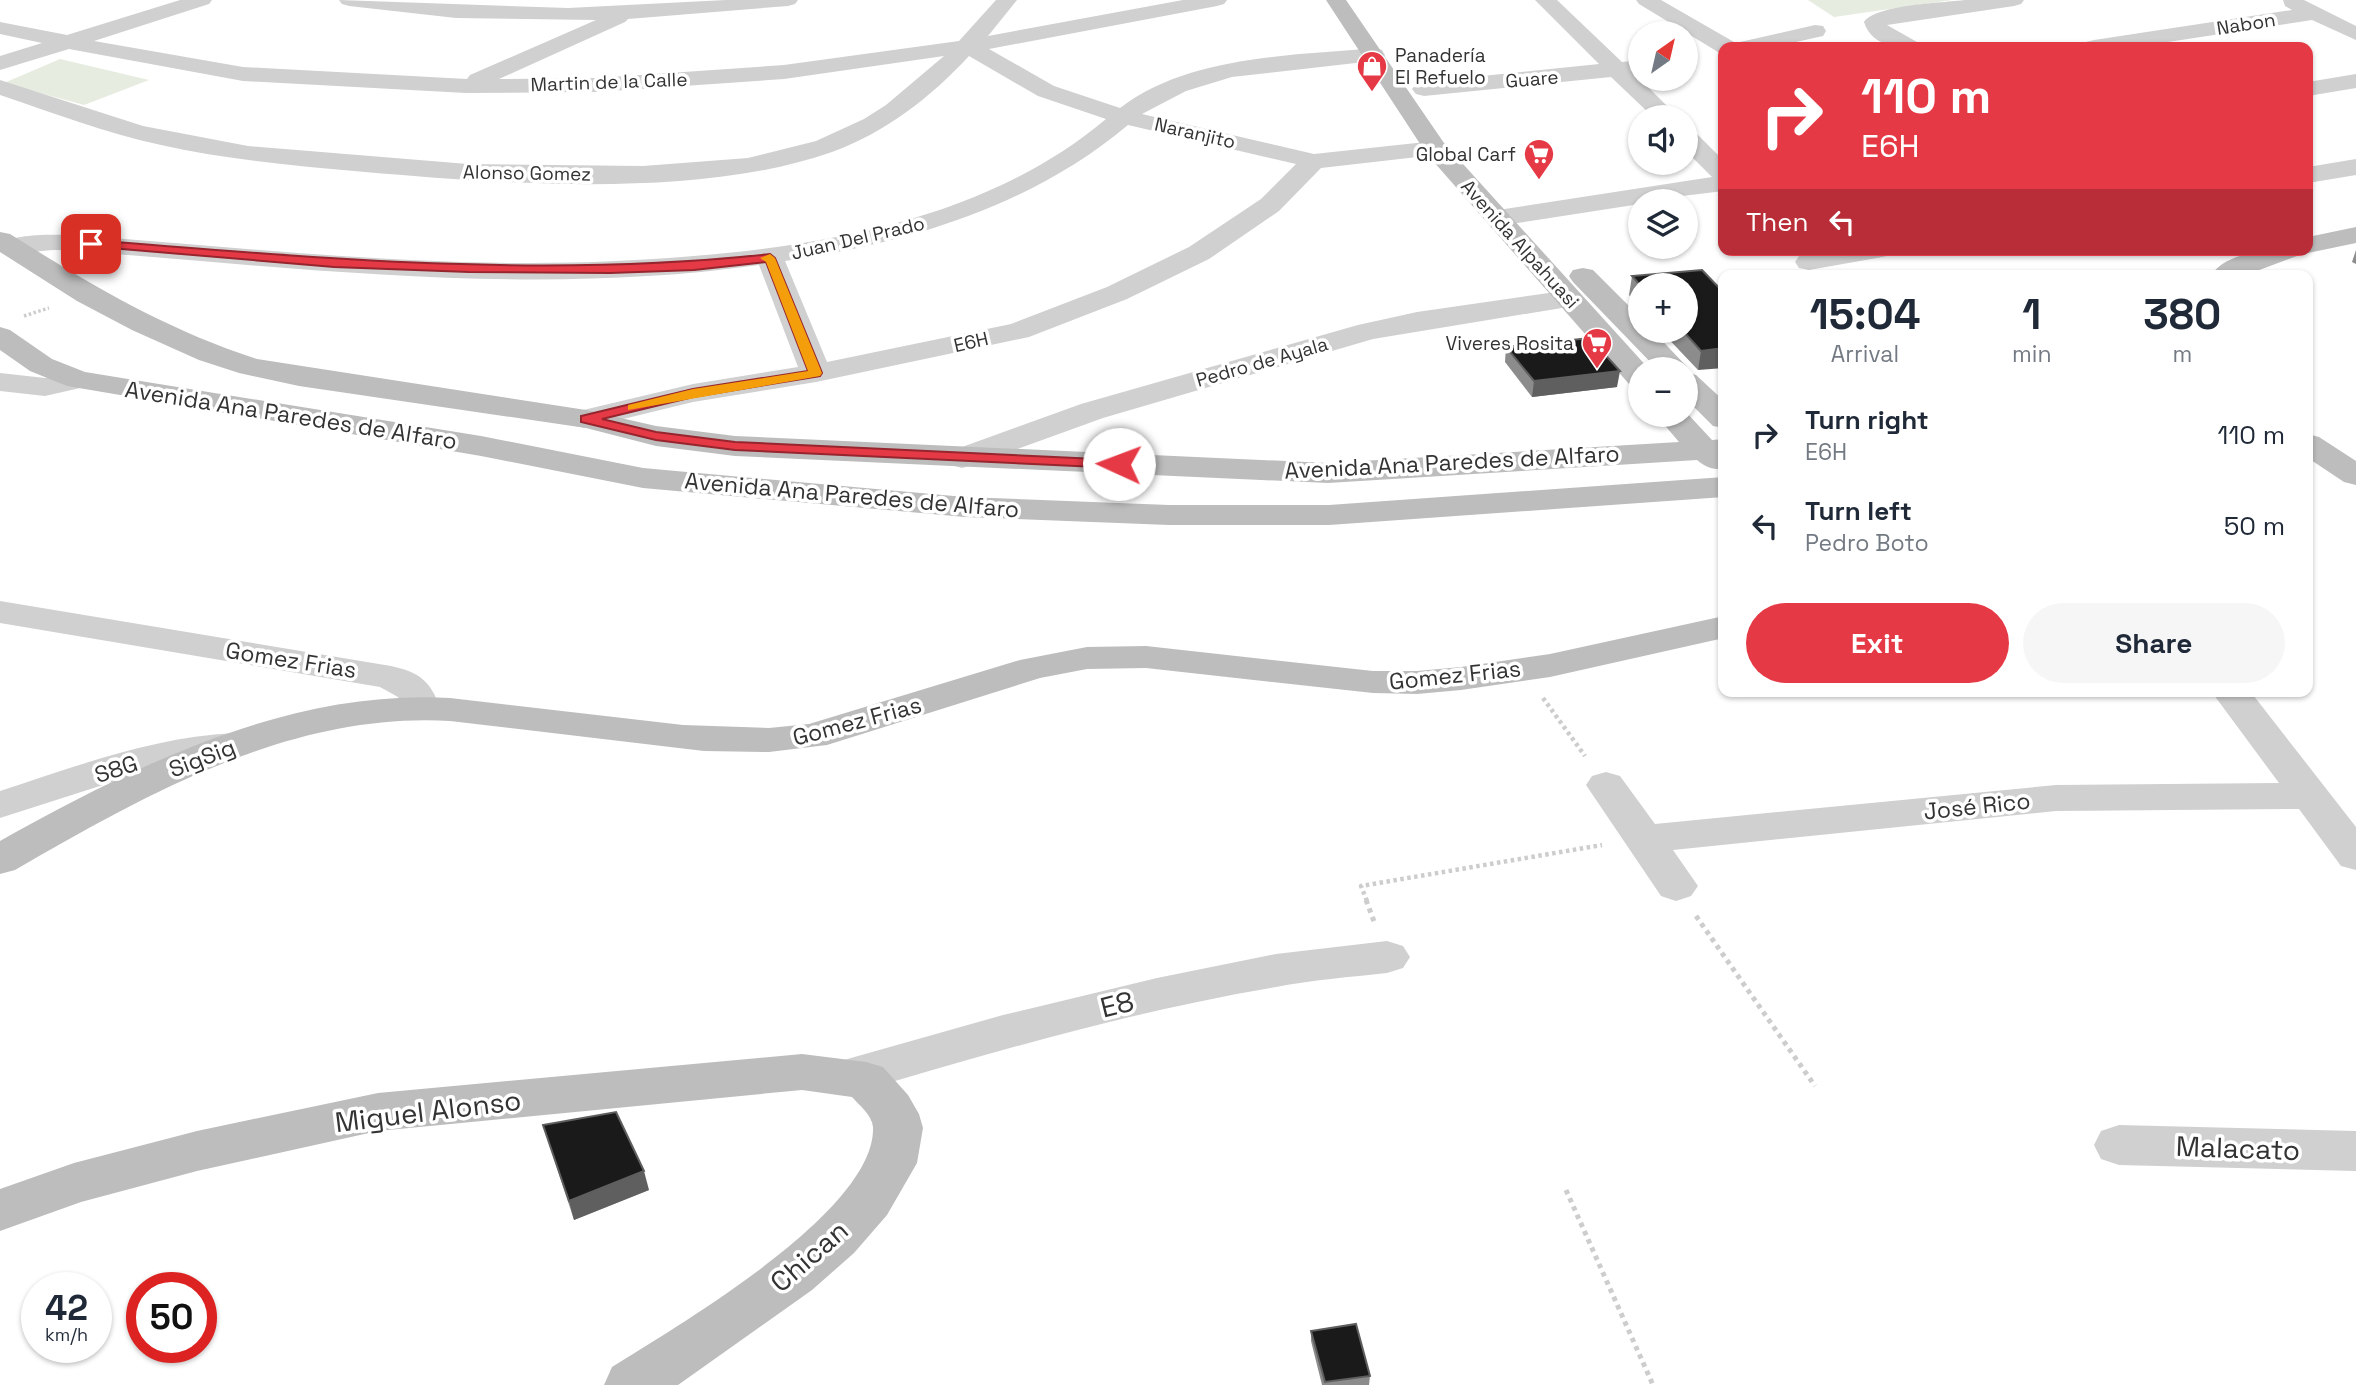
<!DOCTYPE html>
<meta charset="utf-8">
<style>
body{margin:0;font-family:"Space Grotesk",sans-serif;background:#f6f6f7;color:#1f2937;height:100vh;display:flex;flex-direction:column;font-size:26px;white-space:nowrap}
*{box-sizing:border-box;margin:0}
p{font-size:23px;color:#747a83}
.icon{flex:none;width:38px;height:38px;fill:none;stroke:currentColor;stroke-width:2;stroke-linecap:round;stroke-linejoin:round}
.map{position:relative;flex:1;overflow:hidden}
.details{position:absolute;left:1718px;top:270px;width:595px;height:427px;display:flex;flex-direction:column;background:#fff;border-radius:14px;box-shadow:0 2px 5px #0004}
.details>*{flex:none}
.guide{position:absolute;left:1718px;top:42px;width:595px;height:214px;border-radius:14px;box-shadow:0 2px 5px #0004;background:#e63946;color:#fff;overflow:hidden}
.needle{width:46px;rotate:34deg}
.controls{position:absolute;left:1628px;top:21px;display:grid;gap:14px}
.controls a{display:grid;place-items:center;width:70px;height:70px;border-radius:50%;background:#fff;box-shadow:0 2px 5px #0004;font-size:35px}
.speed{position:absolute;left:21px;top:1272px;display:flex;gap:14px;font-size:35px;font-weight:700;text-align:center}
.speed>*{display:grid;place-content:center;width:91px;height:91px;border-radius:50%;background:#fff;box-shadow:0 2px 5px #0004;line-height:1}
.speed small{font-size:18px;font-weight:400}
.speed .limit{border:10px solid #d22;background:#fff;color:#111}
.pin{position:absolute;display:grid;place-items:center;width:60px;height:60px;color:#fff;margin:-30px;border-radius:14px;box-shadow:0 4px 10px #0006}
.me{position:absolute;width:77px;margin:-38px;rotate:272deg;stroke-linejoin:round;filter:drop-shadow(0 0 5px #0008)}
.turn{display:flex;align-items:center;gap:24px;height:147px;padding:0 28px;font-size:32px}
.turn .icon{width:91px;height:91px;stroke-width:2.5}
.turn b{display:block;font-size:49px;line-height:60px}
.then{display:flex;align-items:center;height:66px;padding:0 28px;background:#0003;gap:14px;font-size:26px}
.eta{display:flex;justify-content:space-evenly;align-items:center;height:119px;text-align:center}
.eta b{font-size:42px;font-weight:700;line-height:49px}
.cta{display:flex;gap:14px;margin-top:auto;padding:14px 28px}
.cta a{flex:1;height:80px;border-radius:42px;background:#e63946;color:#fff;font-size:28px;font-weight:700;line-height:80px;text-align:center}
.cta a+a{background:#f6f6f7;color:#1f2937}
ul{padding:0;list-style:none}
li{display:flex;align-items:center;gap:21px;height:91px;padding:0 28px}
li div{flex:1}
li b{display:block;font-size:26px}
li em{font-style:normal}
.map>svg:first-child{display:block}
.green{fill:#e6ecdf}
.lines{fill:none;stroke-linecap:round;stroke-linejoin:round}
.path-far2{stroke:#cdcdcd;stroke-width:3.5;stroke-dasharray:2.5 2.5;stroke-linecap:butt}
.path-far1{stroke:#cdcdcd;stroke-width:4.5;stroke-dasharray:3.5 3.5;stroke-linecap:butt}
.path{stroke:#cdcdcd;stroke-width:5;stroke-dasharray:4.5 4.5;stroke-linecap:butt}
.street{fill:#d0d0d0;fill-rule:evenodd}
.secondary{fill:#bdbdbd;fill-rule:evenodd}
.wall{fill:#8c8c8c}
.shaded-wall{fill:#5f5f5f}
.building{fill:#1a1a1a;stroke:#5f5f5f;stroke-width:2}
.route{fill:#e63946;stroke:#96252e;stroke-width:2}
.slow{fill:#f59e0b}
.labels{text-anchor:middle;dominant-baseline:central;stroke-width:7;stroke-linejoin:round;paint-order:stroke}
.far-street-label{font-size:19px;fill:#333;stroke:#fff}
.far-poi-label{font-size:19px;fill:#333;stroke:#fff;text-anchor:end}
.street-label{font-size:23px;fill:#333;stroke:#fff}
.near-street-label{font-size:28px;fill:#333;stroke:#fff}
</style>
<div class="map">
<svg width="2356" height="1385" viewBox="0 0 2356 1385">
<rect width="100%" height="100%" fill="#fff"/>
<g class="green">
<path d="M 1808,0 L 1952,0 L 1834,17 Z"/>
<path d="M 60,59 L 149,80 L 84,105 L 4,83 Z"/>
</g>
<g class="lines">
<path class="path-far2" d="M 24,316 L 49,308"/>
<g class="path-far1">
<path d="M 1543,698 L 1585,756"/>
<path d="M 1367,901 L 1361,886 L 1602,845"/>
</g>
<g class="path">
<path d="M 1366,900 L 1375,924"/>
<path d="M 1696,916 L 1815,1086"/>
<path d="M 1566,1190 L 1653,1385"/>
</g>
<g class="street">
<path d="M 180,0 L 212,0 L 209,4 L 94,41 L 243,67 L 467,79 L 470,75 L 596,20 L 456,18 L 349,6 L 342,4 L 339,0 L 568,8 L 726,0 L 798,0 L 795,4 L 788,6 L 628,19 L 625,22 L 499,79 L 596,78 L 784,65 L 959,41 L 996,0 L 1017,0 L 988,36 L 1183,0 L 1227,0 L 1224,4 L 1217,6 L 989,49 L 1054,86 L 1120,108 C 1189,55 1291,56 1374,48 L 1382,50 L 1385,55 L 1382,60 L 1232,77 L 1186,91 L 1142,114 L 1314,154 L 1435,141 L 1444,143 L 1447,148 L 1444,153 L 1435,155 L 1321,168 L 1279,211 L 1209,259 L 1127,299 L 1029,337 L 816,382 L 693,402 L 586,428 L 575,426 L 570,419 L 575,412 L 693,384 L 798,367 L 759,265 C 554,294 345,273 140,256 C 112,254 83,250 55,250 C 37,250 20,257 2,253 L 0,245 C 16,229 89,236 112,238 C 279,251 447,269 615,261 C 782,253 973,231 1106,119 L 1038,96 L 969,56 C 931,97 885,133 832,152 C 699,199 506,184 365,172 C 297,166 229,160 161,145 C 106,133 53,113 0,95 L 0,80 L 143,126 L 248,146 L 468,164 L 643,166 L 748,158 L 816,141 L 864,119 L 886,105 L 944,56 L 784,79 L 596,92 L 466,93 L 243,81 L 69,49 L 0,70 L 0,56 L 42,43 L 0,34 L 0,22 L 67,35 ZM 1128,125 L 1296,164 L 1261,199 L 1189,247 L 1107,287 L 1011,324 L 827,362 L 785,261 C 908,243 1032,206 1128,125 Z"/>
<path d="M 1535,0 L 1557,0 L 1622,62 L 1640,60 L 1640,74 L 1635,74 L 1678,117 L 1653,117 L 1611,77 L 1424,96 L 1416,94 L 1412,89 L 1416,84 L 1424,82 L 1599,64 Z"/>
<path d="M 1636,0 L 1661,0 L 1734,42 L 1737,47 L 1724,47 L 1724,53 L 1718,52 L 1639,4 Z"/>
<path d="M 1965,0 L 2024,0 L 2021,4 L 2014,6 L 1887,25 L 1917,42 L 1920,47 C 1897,47 1872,47 1864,22 C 1877,4 1943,3 1965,0 Z"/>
<path d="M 2283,0 L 2304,0 L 2356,26 L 2356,40 L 2312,20 L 2135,47 L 2083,47 L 2086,42 L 2094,40 L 2292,10 L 2285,6 Z"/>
<path d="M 1815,25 L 1823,26 L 1826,31 L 1823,36 L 1774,47 L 1737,47 L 1740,42 Z"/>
<path d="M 2356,74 L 2356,88 L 2308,96 L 2308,82 Z"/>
<path d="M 1685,129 L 1694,131 L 1724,161 L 1724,191 L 1640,201 L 1640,204 L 1498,226 L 1489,224 L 1485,218 L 1489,212 L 1498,210 L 1712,177 L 1685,150 Z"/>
<path d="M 2356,159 L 2356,175 L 2308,183 L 2308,167 Z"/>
<path d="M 1829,250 L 1890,250 L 1887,256 L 1877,258 L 1809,270 L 1799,268 L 1795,262 L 1799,256 Z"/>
<path d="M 1570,290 L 1580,293 L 1584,299 L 1580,305 L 1373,339 L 1103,418 L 973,465 L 962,468 L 951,465 L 946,458 L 951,451 L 1081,404 L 1358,325 L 1417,312 Z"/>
<path d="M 78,371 L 89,374 L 93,380 L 89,386 L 45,396 L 0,391 L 0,373 L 45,378 Z"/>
<path d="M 0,601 L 391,666 C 419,672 431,681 440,708 L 435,716 L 421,720 L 407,716 L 398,697 L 380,687 L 0,623 Z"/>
<path d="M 2211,691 L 2250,691 L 2356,827 L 2356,870 L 2341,866 L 2299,809 L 2056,811 L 1673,850 L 1698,886 L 1691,896 L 1676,901 L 1661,896 L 1586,785 L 1592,776 L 1606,772 L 1620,776 L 1655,824 L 2056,785 L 2279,783 Z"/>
<path d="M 234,733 L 248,736 L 254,745 L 248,754 L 153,769 L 0,818 L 0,791 C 77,766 153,737 234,733 Z"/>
<path d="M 1387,941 L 1403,946 L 1410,957 L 1403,968 L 1387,973 C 1350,977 1312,980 1276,987 C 1132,1011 990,1053 851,1094 L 834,1089 L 827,1076 L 834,1063 L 851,1058 L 1003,1015 L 1157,978 L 1276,954 Z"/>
<path d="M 2119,1125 L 2356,1131 L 2356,1171 L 2119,1165 L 2101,1159 L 2094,1145 L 2101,1131 Z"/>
</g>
<g class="secondary">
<path d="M 1326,0 L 1346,0 L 1444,143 L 1649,369 L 1640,369 L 1640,387 L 1629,384 L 1426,153 Z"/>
<path d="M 2356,227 L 2356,243 L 2308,253 L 2300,251 L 2297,256 L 2246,275 L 2211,275 C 2230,248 2279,250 2308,250 L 2308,237 Z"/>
<path d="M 0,232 L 10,234 C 89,284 167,330 257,359 L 586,410 L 656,426 L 735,436 L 1328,463 L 1679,442 L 1656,415 L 1685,415 L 1685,411 L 1712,440 L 1724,439 L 1724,468 C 1713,471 1706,467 1697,460 L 1328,483 L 735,456 L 656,446 L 586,428 L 299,386 L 239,373 L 199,360 L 132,330 L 77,301 L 0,252 Z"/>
<path d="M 1583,268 L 1593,270 L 1640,317 L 1640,331 L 1653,331 L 1689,369 L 1687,372 L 1696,375 L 1724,401 L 1724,428 L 1713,426 L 1685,398 L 1685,369 L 1657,369 L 1573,282 L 1569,276 L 1573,270 Z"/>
<path d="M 0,327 L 10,330 L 52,359 L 85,372 L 481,436 L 643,468 L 965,497 L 1169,505 L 1329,505 L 1724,477 L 1724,497 L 1329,525 L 1169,525 L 965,517 L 643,488 L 481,456 L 67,386 L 30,371 L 0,350 Z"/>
<path d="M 2308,434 L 2319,437 L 2356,461 L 2356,485 L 2344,482 L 2308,458 Z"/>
<path d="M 1724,616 L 1724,638 L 1550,677 L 1461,690 L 1417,694 L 1373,693 L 1146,668 L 1087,669 L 1040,678 L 827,745 L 769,752 L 704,751 L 450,721 C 292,712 148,793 15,870 L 0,874 L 0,841 C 136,765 289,689 450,698 L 683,725 L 769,728 L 809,724 L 1020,660 L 1087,647 L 1146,646 L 1373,671 L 1417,671 L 1461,667 L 1550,654 Z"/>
<path d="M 802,1054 L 866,1062 L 883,1067 L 908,1095 L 919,1114 L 923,1128 L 917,1163 L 887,1215 L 854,1253 L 812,1290 L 678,1385 L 604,1385 L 612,1367 C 677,1326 876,1211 873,1127 C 872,1115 859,1105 852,1097 L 802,1090 L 378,1131 L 197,1171 L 81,1202 L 0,1231 L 0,1189 L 74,1163 L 197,1131 L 378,1093 Z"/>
</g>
</g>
<g class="wall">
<path d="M 2356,250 L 2356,264 L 2352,262 Z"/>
<path d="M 1632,276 L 1724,293 L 1698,370 L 1661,331 L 1685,331 L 1640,285 L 1640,307 L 1629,295 Z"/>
<path d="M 1506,347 L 1617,387 L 1532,397 L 1505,362 Z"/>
<path d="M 543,1125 L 649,1190 L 574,1220 Z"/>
<path d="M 1311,1331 L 1370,1376 L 1369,1385 L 1322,1385 L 1311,1341 Z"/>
</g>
<g class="shaded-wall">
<path d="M 1724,348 L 1724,368 L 1698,370 L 1701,351 Z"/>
<path d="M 1620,371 L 1617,387 L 1532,397 L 1534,381 Z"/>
<path d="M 644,1171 L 649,1190 L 574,1220 L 569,1201 Z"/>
</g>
<g class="building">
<path d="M 1702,270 L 1724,293 L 1724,348 L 1701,351 L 1683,331 L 1685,331 L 1685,285 L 1640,285 L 1632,276 Z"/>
<path d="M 1590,338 L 1620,371 L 1534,381 L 1506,347 Z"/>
<path d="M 616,1112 L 644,1171 L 569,1201 L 543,1125 Z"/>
<path d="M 1356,1324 L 1370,1376 L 1325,1382 L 1311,1331 Z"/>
</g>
<path class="route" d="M 91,240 C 317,258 544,279 770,254 L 775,258 L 822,373 L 820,376 L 693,397 L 602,419 L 656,432 L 735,442 L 1119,460 L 1126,464 L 1119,468 L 735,450 L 656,440 L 581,422 L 581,416 L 693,389 L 808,371 L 766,262 L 694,270 L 610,273 L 469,272 L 334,267 L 87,246 L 87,241 Z"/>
<path class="slow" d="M 770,254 L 775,258 L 822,373 L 820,376 L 628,410 L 628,405 L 693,389 L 808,371 L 766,262 L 760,258 Z"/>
<defs>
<g id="shop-pin" transform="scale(1.575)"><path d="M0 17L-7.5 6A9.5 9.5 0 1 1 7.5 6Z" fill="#e63946" stroke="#fff"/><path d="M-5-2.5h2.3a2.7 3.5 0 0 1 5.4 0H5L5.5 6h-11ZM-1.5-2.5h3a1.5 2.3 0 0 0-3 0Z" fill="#fff"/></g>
<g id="supermarket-pin" transform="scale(1.575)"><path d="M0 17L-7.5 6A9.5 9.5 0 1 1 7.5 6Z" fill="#e63946" stroke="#fff"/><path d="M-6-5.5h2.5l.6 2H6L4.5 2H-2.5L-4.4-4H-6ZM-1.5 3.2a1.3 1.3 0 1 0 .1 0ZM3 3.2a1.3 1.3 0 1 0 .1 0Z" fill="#fff"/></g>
</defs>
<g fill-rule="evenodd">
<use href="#shop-pin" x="1372" y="66"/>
<use href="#supermarket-pin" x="1539" y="154"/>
<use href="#supermarket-pin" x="1597" y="343"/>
</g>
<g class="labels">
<g class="far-street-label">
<text transform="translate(2246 24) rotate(-9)">Nabon</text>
<text transform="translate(1532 79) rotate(-5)">Guare</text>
<text transform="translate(609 82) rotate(-2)">Martin de la Calle</text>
<text transform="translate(1195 133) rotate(13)">Naranjito</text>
<text transform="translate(527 173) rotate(1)">Alonso Gomez</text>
<text transform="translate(858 238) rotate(-13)">Juan Del Prado</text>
<text transform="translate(1520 244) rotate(48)">Avenida Alpahuasi</text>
<text transform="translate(971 342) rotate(-13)">E6H</text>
<text transform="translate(1262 362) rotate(-16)">Pedro de Ayala</text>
</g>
<g class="far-poi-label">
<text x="1395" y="55" text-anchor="start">Panadería<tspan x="1395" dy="22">El Refuelo</tspan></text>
<text x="1516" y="154">Global Carf</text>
<text x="1574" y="343">Viveres Rosita</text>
</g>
<g class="street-label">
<text transform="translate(291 415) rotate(9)">Avenida Ana Paredes de Alfaro</text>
<text transform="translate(1452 462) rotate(-3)">Avenida Ana Paredes de Alfaro</text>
<text transform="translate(852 495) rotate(5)">Avenida Ana Paredes de Alfaro</text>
<text transform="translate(291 660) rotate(9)">Gomez Frias</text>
<text transform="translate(1455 675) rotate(-6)">Gomez Frias</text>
<text transform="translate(857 721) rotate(-15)">Gomez Frias</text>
<text transform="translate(202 758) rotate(-21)">SigSig</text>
<text transform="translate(116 769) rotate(-18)">S8G</text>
<text transform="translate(1977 806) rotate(-6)">José Rico</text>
</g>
<g class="near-street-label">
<text transform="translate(1117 1004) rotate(-14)">E8</text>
<text transform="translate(428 1111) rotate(-7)">Miguel Alonso</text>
<text transform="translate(2238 1148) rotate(2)">Malacato</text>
<text transform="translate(809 1256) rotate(-41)">Chican</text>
</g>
</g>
</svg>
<div class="controls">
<a><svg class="needle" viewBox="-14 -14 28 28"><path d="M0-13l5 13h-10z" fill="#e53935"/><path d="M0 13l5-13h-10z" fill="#747a83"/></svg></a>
<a><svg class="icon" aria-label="sound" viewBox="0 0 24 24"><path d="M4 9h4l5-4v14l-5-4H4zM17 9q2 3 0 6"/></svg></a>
<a><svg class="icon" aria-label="layers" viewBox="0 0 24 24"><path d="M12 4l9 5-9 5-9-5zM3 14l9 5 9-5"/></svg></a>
<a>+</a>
<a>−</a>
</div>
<div class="speed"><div>42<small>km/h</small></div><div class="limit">50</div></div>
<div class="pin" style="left:91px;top:244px;background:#d93025"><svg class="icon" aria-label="arrive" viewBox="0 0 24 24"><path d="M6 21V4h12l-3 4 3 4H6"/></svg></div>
<svg class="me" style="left:1119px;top:464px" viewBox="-20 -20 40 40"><circle r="19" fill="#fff"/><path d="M0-13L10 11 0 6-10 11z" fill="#e63946"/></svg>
<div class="guide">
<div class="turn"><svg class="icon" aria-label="right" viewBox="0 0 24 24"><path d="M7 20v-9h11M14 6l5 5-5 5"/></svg><div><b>110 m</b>E6H</div></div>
<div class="then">Then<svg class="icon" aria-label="left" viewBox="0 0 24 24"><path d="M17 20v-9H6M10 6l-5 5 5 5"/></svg></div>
</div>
<section class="details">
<div class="eta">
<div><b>15:04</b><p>Arrival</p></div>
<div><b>1</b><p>min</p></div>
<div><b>380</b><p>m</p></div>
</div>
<ul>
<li><svg class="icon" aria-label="right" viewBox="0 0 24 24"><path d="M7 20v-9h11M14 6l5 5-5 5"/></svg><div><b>Turn right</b><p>E6H</p></div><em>110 m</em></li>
<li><svg class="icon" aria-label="left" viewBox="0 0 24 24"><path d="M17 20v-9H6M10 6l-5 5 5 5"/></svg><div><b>Turn left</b><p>Pedro Boto</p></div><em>50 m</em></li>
</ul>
<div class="cta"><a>Exit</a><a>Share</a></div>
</section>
</div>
